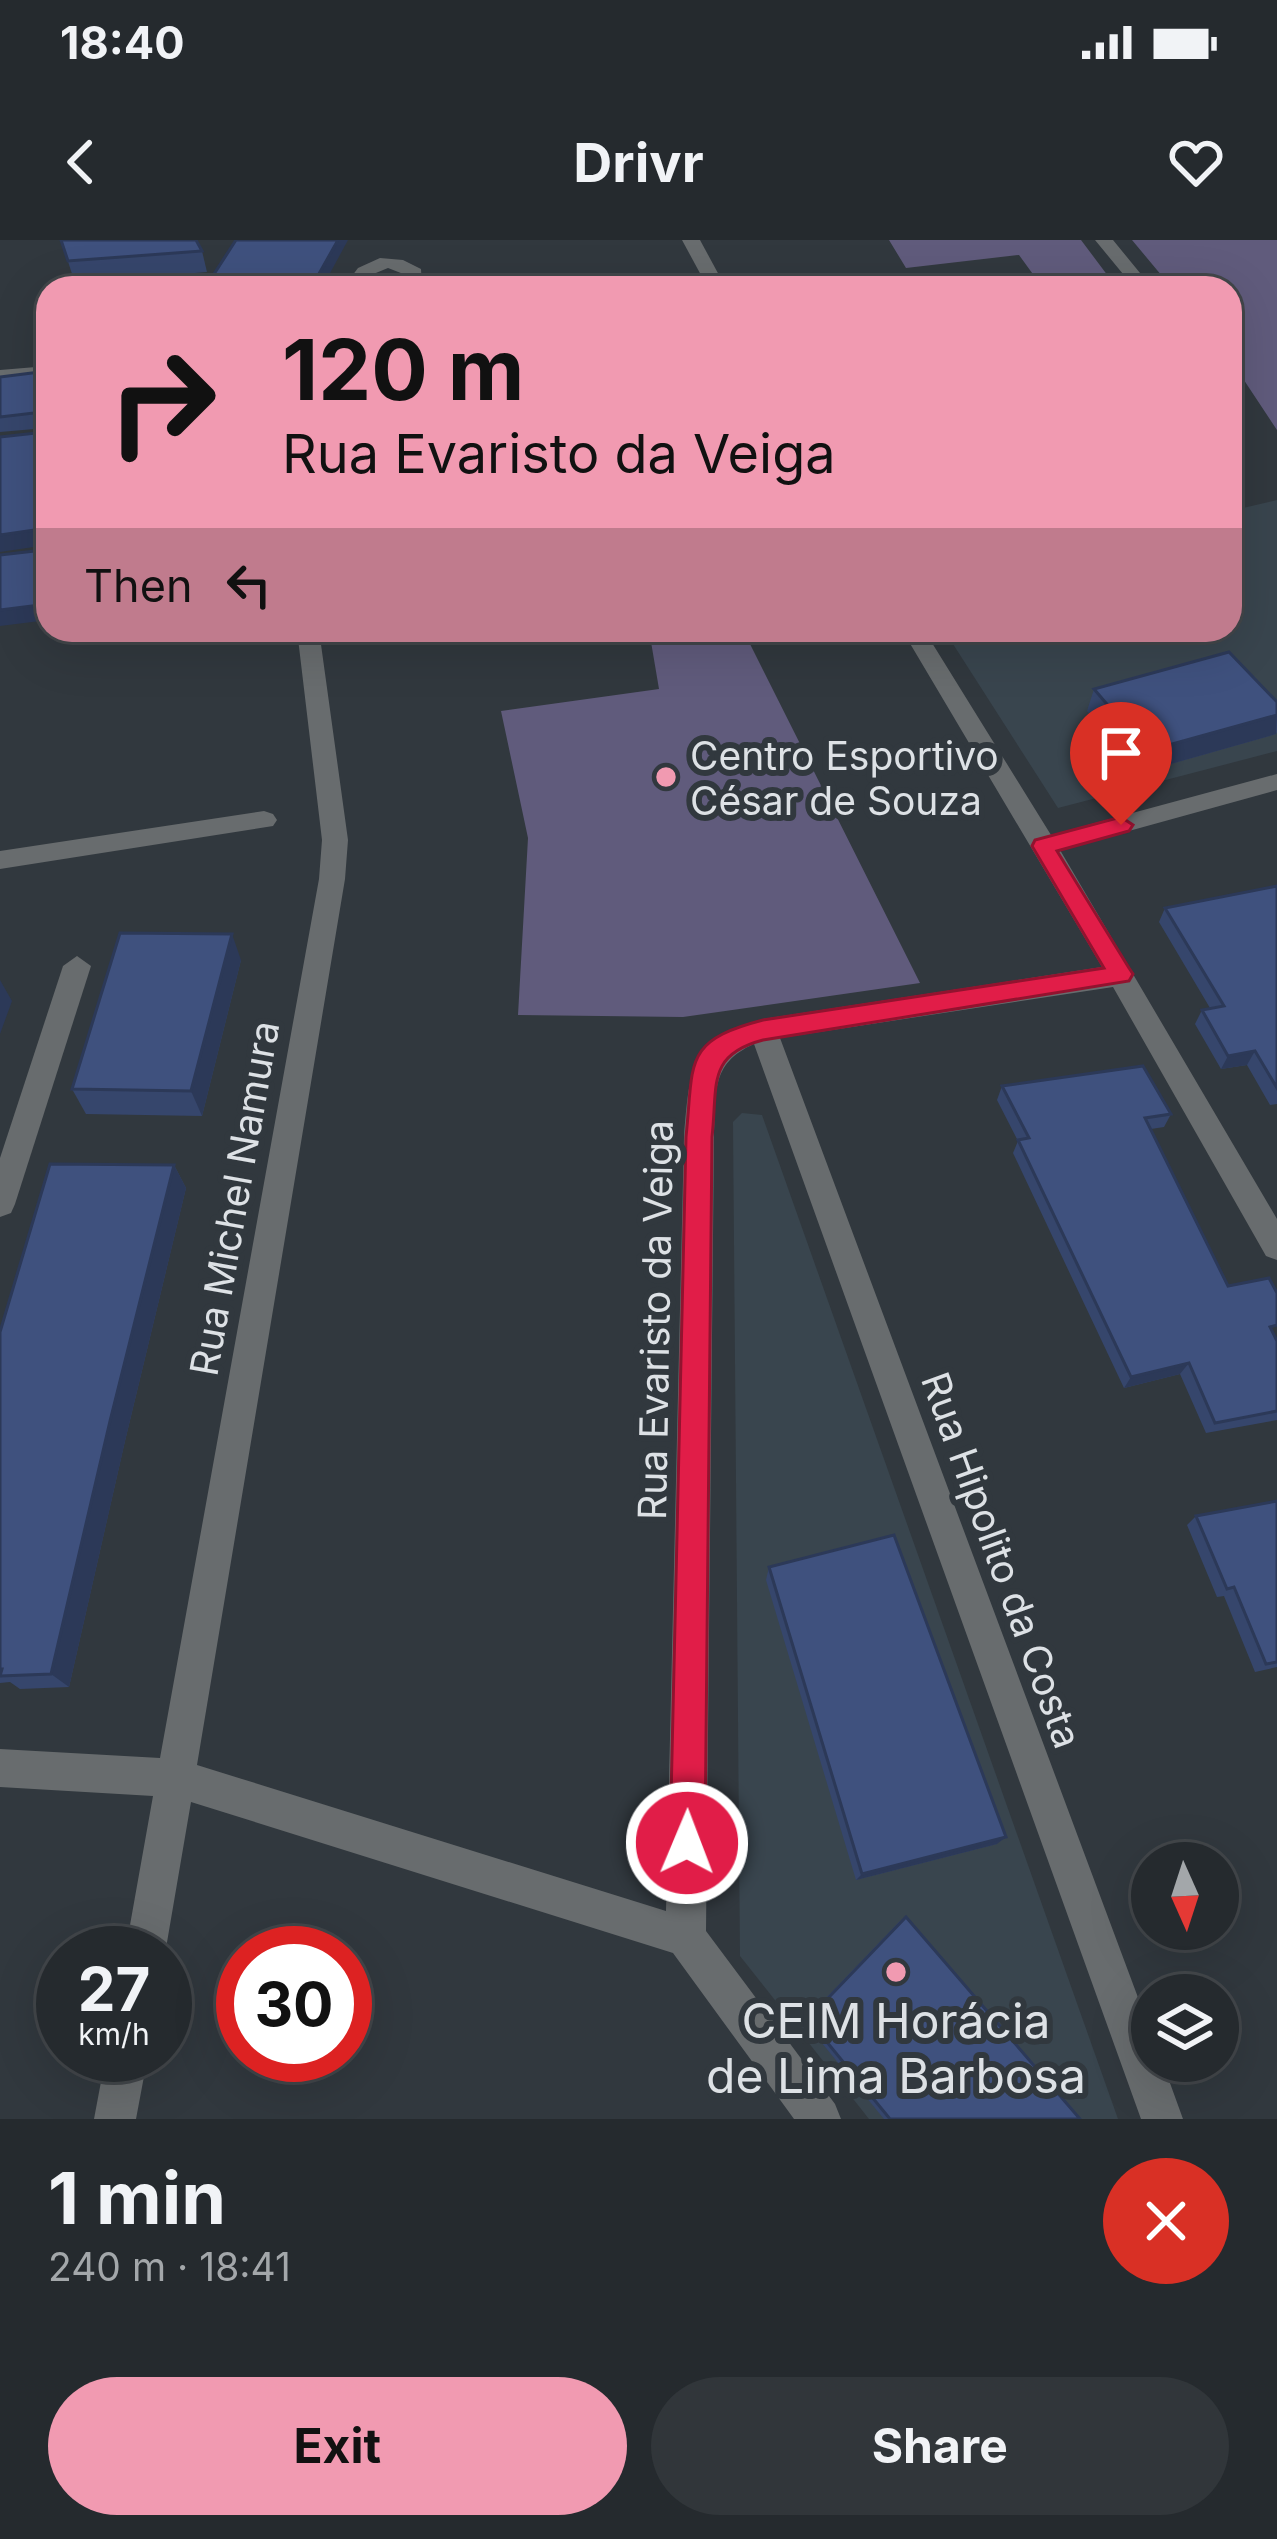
<!DOCTYPE html>
<meta charset="utf-8">
<style>
body{margin:0;font-family:Inter,sans-serif;background:#31363a;color:#f1f3f6;height:100vh;display:flex;flex-direction:column;font-size:45px;white-space:nowrap}
*{box-sizing:border-box;margin:0}
p{font-size:39px;color:#a3a7aa}
.icon{flex:none;width:66px;height:66px;fill:none;stroke:currentColor;stroke-width:2;stroke-linecap:round;stroke-linejoin:round}
.map{position:relative;height:1879px;overflow:hidden}
.details{display:flex;flex-direction:column;background:#252a2e;flex:1}
.details>*{flex:none}
.guide{position:absolute;left:36px;top:36px;width:1206px;height:366px;border-radius:36px;box-shadow:0 12px 48px #0002,0 0 0 3px #42464a;background:#f19ab1;color:#111;overflow:hidden}
.needle{width:78px;rotate:177deg}
.buttons{position:absolute;left:1131px;top:1602px;display:grid;gap:24px}
.buttons a{display:grid;place-items:center;width:108px;height:108px;border-radius:50%;background:#252a2e;box-shadow:0 12px 48px #0002,0 0 0 3px #42464a;font-size:60px}
.speed{position:absolute;left:36px;top:1686px;display:flex;gap:24px;font-size:60px;font-weight:700;text-align:center}
.speed>*{display:grid;place-content:center;width:156px;height:156px;border-radius:50%;background:#252a2e;box-shadow:0 12px 48px #0002,0 0 0 3px #42464a;line-height:1}
.speed small{font-size:30px;font-weight:400}
.speed .limit{border:18px solid #d22;background:#fff;color:#111}
.pin{position:absolute;display:grid;place-items:center;width:102px;height:102px;color:#fff;margin:-123px -51px;border-radius:50% 50% 50% 0;rotate:-45deg;box-shadow:0 0 12px #0007}
.pin .icon{rotate:45deg}
.me{position:absolute;width:132px;margin:-66px;rotate:1deg;stroke-linejoin:round;filter:drop-shadow(0 0 9px #0008)}
.turn{display:flex;align-items:center;gap:42px;height:252px;padding:0 48px;font-size:54px}
.turn .icon{width:156px;height:156px;stroke-width:2.5}
.turn b{display:block;font-size:84px;line-height:102px}
.then{display:flex;align-items:center;height:114px;padding:0 48px;background:#0003;gap:24px;font-size:45px}
.round{display:grid;place-items:center;flex:none;width:126px;height:126px;border-radius:63px;background:#31363a}
.summary{display:flex;align-items:center;justify-content:space-between;height:204px;padding:0 48px}
h1{font-size:72px;font-weight:700;line-height:90px}
.button{display:flex;gap:24px;margin-top:auto;padding:24px 48px}
.button a{flex:1;height:138px;border-radius:72px;background:#f19ab1;color:#111;font-size:48px;font-weight:700;line-height:138px;text-align:center}
.button a+a{background:#31363a;color:#f1f3f6}
.status{display:flex;justify-content:space-between;align-items:center;height:84px;padding:0 60px;background:#252a2e;direction:ltr}
.status svg{height:33px;fill:currentColor}
header{display:flex;justify-content:space-between;align-items:center;height:156px;padding:0 48px;background:#252a2e;font-size:54px;font-weight:700}
.map>svg:first-child{display:block}
.built{fill:#39454e}
.green{fill:#605b7c}
.lines{fill:none;stroke-linecap:round;stroke-linejoin:round}
.minor{fill:#686c6e;fill-rule:evenodd}
.wall{fill:#36466c}
.shaded-wall{fill:#2c3958}
.building{fill:#3f517e;stroke:#2c3958;stroke-width:3}
.route{fill:#e11d48;stroke:#92132f;stroke-width:3}
.poi-dot{fill:#f19ab1;stroke:#31383e;stroke-width:4.5}
.labels{text-anchor:middle;dominant-baseline:central;stroke-width:12;stroke-linejoin:round;paint-order:stroke}
.poi-label{font-size:39px;fill:#dde1e5;stroke:#31383e;text-anchor:start}
.street-label{font-size:39px;fill:#dde1e5;stroke:#31383e}
.near-poi-label{font-size:48px;fill:#dde1e5;stroke:#31383e}
</style>
<div class="status"><b>18:40</b><svg viewBox="0 0 49 12"><path d="M0 12V9h3v3zM5 12V6h3v6zM10 12V3h3v9zM15 12V0h3v12zM26 1h20v11H26zM47 4h2v5h-2z"/></svg></div>
<header><svg class="icon" aria-label="back" viewBox="0 0 24 24"><path d="M15 5l-7 7 7 7"/></svg>Drivr<svg class="icon" aria-label="heart" viewBox="0 0 24 24"><path d="M12 20l-8-8c-3-5 5-10 8-4 3-6 11-1 8 4z"/></svg></header>
<div class="map">
<svg width="1277" height="1879" viewBox="0 0 1277 1879">
<rect width="100%" height="100%" fill="#31383e"/>
<g class="built">
<path d="M 1277,260 L 1277,511 L 1058,568 L 944,390 L 1230,390 L 1230,271 Z"/>
<path d="M 742,873 L 762,875 L 1118,1879 L 869,1879 L 740,1716 L 733,882 Z"/>
</g>
<g class="green">
<path d="M 889,0 L 1081,0 L 1114,44 L 1043,48 L 1019,15 L 906,28 Z"/>
<path d="M 1132,0 L 1277,0 L 1277,190 L 1230,119 L 1230,48 L 1172,48 Z"/>
<path d="M 649,390 L 743,390 L 920,743 L 683,777 L 518,775 L 528,598 L 501,471 L 659,449 Z"/>
</g>
<g class="lines">
<g class="minor">
<path d="M 682,0 L 700,0 L 726,48 L 708,48 Z"/>
<path d="M 1095,0 L 1113,0 L 1140,33 L 1145,48 L 1127,48 L 1123,34 Z"/>
<path d="M 380,18 L 403,20 L 421,29 L 422,48 L 404,48 L 406,35 L 388,28 L 371,35 L 361,48 L 343,48 L 358,28 Z"/>
<path d="M 48,126 L 48,138 L 0,142 L 0,130 Z"/>
<path d="M 297,390 L 319,390 L 348,600 L 345,639 L 197,1525 L 666,1671 L 684,897 C 690,826 690,802 763,779 L 1102,727 L 902,390 L 924,390 L 1051,595 L 1277,534 L 1277,550 L 1060,610 L 1277,979 L 1277,1020 L 1266,1016 L 1113,747 L 780,798 L 1152,1795 L 1152,1821 L 1162,1821 L 1183,1879 L 1141,1879 L 754,804 C 709,824 717,854 714,897 L 706,1691 L 835,1864 L 841,1879 L 794,1879 L 673,1713 L 191,1562 L 165,1714 L 125,1713 L 153,1556 L 0,1547 L 0,1509 L 160,1518 L 319,639 L 322,600 Z"/>
<path d="M 264,571 L 273,574 L 277,580 L 273,586 L 0,629 L 0,611 Z"/>
<path d="M 77,716 L 91,726 L 15,964 L 11,973 L 0,977 L 0,918 L 63,726 Z"/>
<path d="M 106,1815 L 148,1815 L 136,1879 L 94,1879 Z"/>
</g>
</g>
<g class="wall">
<path d="M 61,0 L 202,11 L 207,32 L 75,43 Z"/>
<path d="M 48,131 L 48,380 L 43,310 L 47,306 L 46,188 L 0,192 L 0,137 Z"/>
<path d="M 1094,449 L 1277,462 L 1277,492 L 1276,494 L 1139,533 L 1087,471 Z"/>
<path d="M 1277,646 L 1277,864 L 1270,865 L 1247,825 L 1221,829 L 1195,784 L 1202,770 L 1210,768 L 1159,682 L 1165,668 Z"/>
<path d="M 241,720 L 202,876 L 86,874 L 72,849 Z"/>
<path d="M 1002,846 L 1171,874 L 1164,887 L 1151,889 L 1228,1046 L 1274,1096 L 1277,1101 L 1277,1180 L 1206,1193 L 1180,1134 L 1124,1148 L 1013,913 L 1018,901 L 997,860 Z"/>
<path d="M 174,925 L 186,948 L 125,1201 L 69,1447 L 20,1449 L 10,1442 L 0,1443 L 0,1092 Z"/>
<path d="M 1277,1261 L 1277,1427 L 1255,1432 L 1224,1356 L 1217,1357 L 1187,1285 L 1196,1276 Z"/>
<path d="M 769,1327 L 997,1604 L 856,1640 L 766,1340 Z"/>
<path d="M 906,1677 L 1080,1879 L 884,1879 L 804,1781 L 899,1682 Z"/>
</g>
<g class="shaded-wall">
<path d="M 338,0 L 348,0 L 322,48 L 311,48 Z"/>
<path d="M 42,289 L 47,305 L 0,312 L 0,295 Z"/>
<path d="M 48,364 L 48,380 L 0,386 L 0,370 Z"/>
<path d="M 1277,475 L 1276,494 L 1139,533 L 1147,511 Z"/>
<path d="M 232,694 L 241,720 L 202,876 L 191,851 Z"/>
<path d="M 0,740 L 12,761 L 0,794 Z"/>
<path d="M 1255,811 L 1247,825 L 1221,829 L 1228,816 Z"/>
<path d="M 174,925 L 186,948 L 125,1201 L 69,1447 L 51,1434 L 110,1181 Z"/>
<path d="M 1189,1123 L 1180,1134 L 1124,1148 L 1131,1137 Z"/>
<path d="M 1006,1597 L 997,1604 L 856,1640 L 862,1634 Z"/>
</g>
<g class="building">
<path d="M 61,0 L 196,0 L 202,11 L 68,21 Z"/>
<path d="M 236,0 L 338,0 L 311,48 L 205,48 Z"/>
<path d="M 48,131 L 48,364 L 0,370 L 0,315 L 43,310 L 47,306 L 42,289 L 0,295 L 0,197 L 46,192 L 47,177 L 42,172 L 0,177 L 0,137 Z"/>
<path d="M 1229,412 L 1277,462 L 1277,475 L 1147,511 L 1094,449 Z"/>
<path d="M 1277,646 L 1277,848 L 1255,811 L 1228,816 L 1202,770 L 1224,766 L 1165,668 Z"/>
<path d="M 120,693 L 232,694 L 191,851 L 72,849 Z"/>
<path d="M 1143,826 L 1171,874 L 1145,878 L 1228,1046 L 1269,1038 L 1277,1053 L 1277,1085 L 1270,1087 L 1277,1101 L 1277,1171 L 1215,1183 L 1189,1123 L 1131,1137 L 1018,900 L 1029,898 L 1002,846 Z"/>
<path d="M 50,924 L 174,925 L 110,1181 L 51,1434 L 0,1436 L 2,1429 L 0,1429 L 0,1092 Z"/>
<path d="M 1277,1261 L 1277,1422 L 1266,1424 L 1234,1347 L 1227,1349 L 1196,1276 Z"/>
<path d="M 894,1295 L 1006,1597 L 862,1634 L 769,1327 Z"/>
<path d="M 906,1677 L 1080,1879 L 890,1879 L 808,1779 Z"/>
</g>
<path class="route" d="M 1121,577 L 1133,585 L 1129,591 L 1057,611 L 1129,728 L 1133,734 L 1129,741 L 763,800 C 706,815 718,846 712,897 L 705,1603 L 700,1615 L 687,1621 L 675,1615 L 670,1603 L 686,897 C 694,822 682,801 763,780 L 1104,728 L 1032,606 L 1035,600 Z"/>
<g class="poi-dot">
<circle cx="666" cy="537" r="12"/>
<circle cx="896" cy="1732" r="12"/>
</g>
<g class="labels">
<g class="poi-label">
<text x="690" y="515">Centro Esportivo<tspan x="690" dy="45">César de Souza</tspan></text>
</g>
<g class="street-label">
<text transform="translate(234 958) rotate(-80)">Rua Michel Namura</text>
<text transform="translate(655 1080) rotate(-89)">Rua Evaristo da Veiga</text>
<text transform="translate(1002 1320) rotate(70)">Rua Hipolito da Costa</text>
</g>
<g class="near-poi-label">
<text x="896" y="1780">CEIM Horácia<tspan x="896" dy="55">de Lima Barbosa</tspan></text>
</g>
</g>
</svg>
<div class="buttons">
<a><svg class="needle" viewBox="-14 -14 28 28"><path d="M0-13l5 13h-10z" fill="#e53935"/><path d="M0 13l5-13h-10z" fill="#a3a7aa"/></svg></a>
<a><svg class="icon" aria-label="layers" viewBox="0 0 24 24"><path d="M12 4l9 5-9 5-9-5zM3 14l9 5 9-5"/></svg></a>
</div>
<div class="speed"><div>27<small>km/h</small></div><div class="limit">30</div></div>
<div class="pin" style="left:1121px;top:585px;background:#d93025"><svg class="icon" aria-label="arrive" viewBox="0 0 24 24"><path d="M6 21V4h12l-3 4 3 4H6"/></svg></div>
<svg class="me" style="left:687px;top:1603px" viewBox="-20 -20 40 40"><circle r="17" fill="#e11d48" stroke="#fff" stroke-width="3"/><path d="M0-11L8 9 0 5-8 9z" fill="#fff"/></svg>
<div class="guide">
<div class="turn"><svg class="icon" aria-label="right" viewBox="0 0 24 24"><path d="M7 20v-9h11M14 6l5 5-5 5"/></svg><div><b>120 m</b>Rua Evaristo da Veiga</div></div>
<div class="then">Then<svg class="icon" aria-label="left" viewBox="0 0 24 24"><path d="M17 20v-9H6M10 6l-5 5 5 5"/></svg></div>
</div>
</div>
<section class="details">
<div class="summary"><div><h1>1 min</h1><p>240 m · 18:41</p></div><a class="round" style="background:#d93025;color:#fff"><svg class="icon" aria-label="close" viewBox="0 0 24 24"><path d="M6 6l12 12M18 6L6 18"/></svg></a></div>
<div class="button"><a>Exit</a><a>Share</a></div>
</section>
